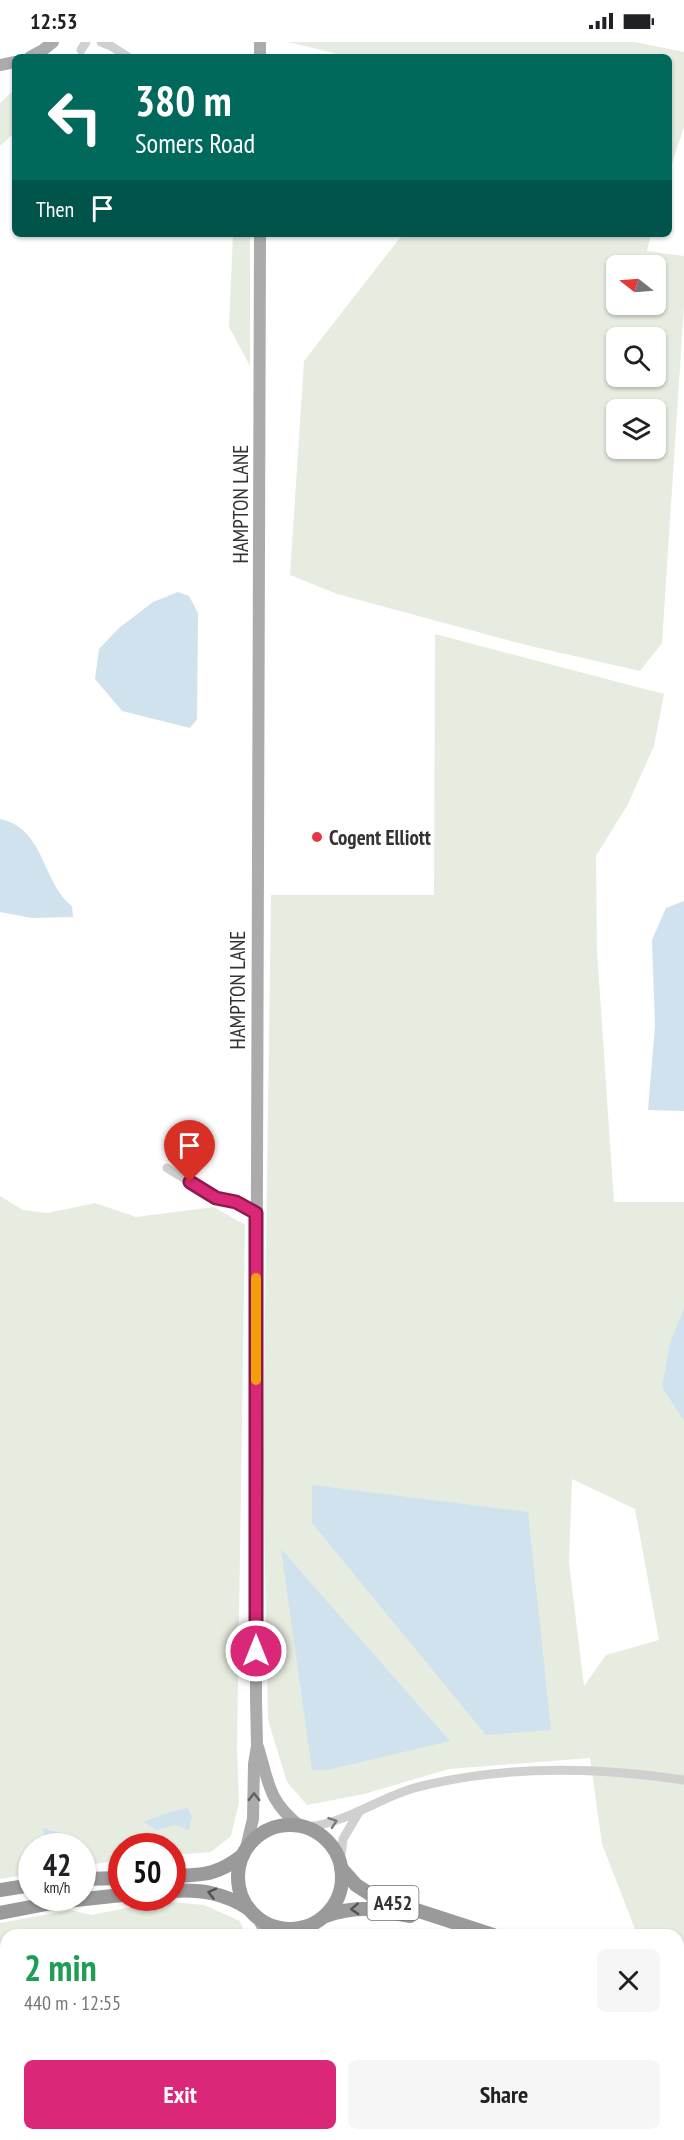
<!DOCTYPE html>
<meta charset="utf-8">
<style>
body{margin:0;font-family:"PT Sans Narrow",sans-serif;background:#f6f6f6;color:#202124;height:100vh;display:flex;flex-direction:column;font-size:22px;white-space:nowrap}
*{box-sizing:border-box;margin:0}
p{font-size:20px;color:#757577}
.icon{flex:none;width:33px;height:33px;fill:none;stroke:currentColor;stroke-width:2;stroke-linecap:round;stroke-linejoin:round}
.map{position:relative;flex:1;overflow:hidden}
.side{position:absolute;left:0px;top:1887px;width:684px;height:212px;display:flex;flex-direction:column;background:#fff;border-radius:18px 18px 0 0;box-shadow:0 2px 4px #0004}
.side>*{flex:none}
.top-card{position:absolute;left:12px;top:12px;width:660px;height:183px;border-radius:9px;box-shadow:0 2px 4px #0004;background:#00695c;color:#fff;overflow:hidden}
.needle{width:39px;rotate:287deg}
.buttons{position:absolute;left:606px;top:213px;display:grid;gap:12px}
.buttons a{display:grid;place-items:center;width:60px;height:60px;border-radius:9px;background:#fff;box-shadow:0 2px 4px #0004;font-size:30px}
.speed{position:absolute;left:18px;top:1791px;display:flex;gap:12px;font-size:30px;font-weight:700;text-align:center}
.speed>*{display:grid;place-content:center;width:78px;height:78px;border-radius:50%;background:#fff;box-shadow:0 2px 4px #0004;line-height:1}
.speed small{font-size:15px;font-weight:400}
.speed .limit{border:9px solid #d22;background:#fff;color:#111}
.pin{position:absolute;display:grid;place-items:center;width:51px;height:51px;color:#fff;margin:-62px -26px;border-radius:50% 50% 50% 0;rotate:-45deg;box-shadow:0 0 6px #0007}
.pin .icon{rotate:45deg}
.me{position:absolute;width:66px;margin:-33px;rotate:0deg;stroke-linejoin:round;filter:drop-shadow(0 0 4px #0008)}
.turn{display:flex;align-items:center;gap:21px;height:126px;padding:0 24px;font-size:27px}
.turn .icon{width:78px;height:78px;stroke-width:2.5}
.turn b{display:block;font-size:42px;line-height:51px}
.then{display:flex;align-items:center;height:57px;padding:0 24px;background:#0003;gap:12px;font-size:22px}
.round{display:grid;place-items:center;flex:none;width:63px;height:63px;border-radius:9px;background:#f6f6f6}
.summary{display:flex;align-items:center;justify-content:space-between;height:102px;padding:0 24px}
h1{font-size:36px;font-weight:800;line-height:45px;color:#1e9e55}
.cta{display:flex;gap:12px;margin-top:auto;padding:12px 24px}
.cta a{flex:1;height:69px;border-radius:9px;background:#db2777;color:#fff;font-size:24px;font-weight:800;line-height:69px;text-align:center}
.cta a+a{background:#f6f6f6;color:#202124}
.status{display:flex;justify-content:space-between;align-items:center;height:42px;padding:0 30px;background:#fff;direction:ltr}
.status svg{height:16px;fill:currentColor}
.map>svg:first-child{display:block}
.green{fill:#e6ecdf;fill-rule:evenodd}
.water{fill:#cfe2ee}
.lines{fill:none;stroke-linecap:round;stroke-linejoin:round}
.stream{stroke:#cfe2ee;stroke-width:2}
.river{stroke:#cfe2ee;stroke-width:14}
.minor{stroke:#d0d0d0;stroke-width:9}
.major{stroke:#ababab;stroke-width:12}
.highway{stroke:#9a9a9a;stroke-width:14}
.oneway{stroke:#636363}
.oneway2{stroke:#7a7a7a}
.oneway3{stroke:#525252}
.route-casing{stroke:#8e194d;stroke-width:15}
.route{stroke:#db2777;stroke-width:10}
.slow{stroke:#f59e0b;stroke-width:10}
.poi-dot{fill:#e63946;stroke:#fff;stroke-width:2}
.labels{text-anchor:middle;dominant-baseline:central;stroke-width:6;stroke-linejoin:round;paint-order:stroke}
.shield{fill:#fff;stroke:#707070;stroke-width:1.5}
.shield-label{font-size:20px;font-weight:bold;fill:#333}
.street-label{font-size:21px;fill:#333;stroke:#fff}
.poi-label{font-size:21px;font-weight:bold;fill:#333;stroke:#fff;text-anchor:start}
</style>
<div class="status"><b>12:53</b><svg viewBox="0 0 49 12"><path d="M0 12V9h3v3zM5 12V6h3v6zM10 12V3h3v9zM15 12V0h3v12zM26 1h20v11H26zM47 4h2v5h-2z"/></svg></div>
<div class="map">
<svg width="684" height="2098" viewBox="0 0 684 2098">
<rect width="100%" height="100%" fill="#fff"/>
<g class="green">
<path d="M 288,0 L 635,0 L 684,10 L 684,85 L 669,130 L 669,15 L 350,15 Z"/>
<path d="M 15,47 L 15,90 L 0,104 L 0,61 Z"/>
<path d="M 233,192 L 250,192 L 250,324 L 229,285 Z"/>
<path d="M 403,192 L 651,192 L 647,209 L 684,214 L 684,264 L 662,601 L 640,629 L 526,603 L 337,552 L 290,533 L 304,319 ZM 616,224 L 656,224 L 656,262 L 616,262 ZM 616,296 L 656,296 L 656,334 L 616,334 ZM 616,368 L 656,368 L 656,406 L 616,406 Z"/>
<path d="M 435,592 L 664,652 L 654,704 L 628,762 L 596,814 L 597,909 L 614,1160 L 684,1160 L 684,1900 L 678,1905 L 678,1893 L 649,1893 L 635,1887 L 602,1802 L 590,1716 L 449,1727 L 364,1752 L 307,1763 L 287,1740 L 268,1678 L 263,1416 L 271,853 L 434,853 ZM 572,1437 L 635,1467 L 659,1598 L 606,1613 L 584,1644 L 569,1521 Z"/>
<path d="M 0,1154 L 23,1168 L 48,1171 L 95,1161 L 136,1175 L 214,1165 L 245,1183 L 237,1708 L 239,1760 L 231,1794 L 211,1810 L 173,1813 L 172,1804 L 122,1804 L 121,1818 L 83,1824 L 82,1804 L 32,1804 L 31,1832 L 0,1837 Z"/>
<path d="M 162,1859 L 204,1863 L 240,1879 L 245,1893 L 132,1893 L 114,1888 L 110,1893 L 6,1893 L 6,1920 L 0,1918 L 0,1881 L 71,1868 L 91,1873 Z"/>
<path d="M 266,2092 L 266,2095 L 262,2098 L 176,2098 L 172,2093 Z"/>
</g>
<g class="water">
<path d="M 178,550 L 189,554 L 198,571 L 197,677 L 190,686 L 122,669 L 95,637 L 99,607 L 119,586 L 153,560 Z"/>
<path d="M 0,777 C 45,786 41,839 72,864 L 73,875 L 32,876 L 0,870 Z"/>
<path d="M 684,859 L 684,1069 L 648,1068 L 655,984 L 652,898 L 666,866 Z"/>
<path d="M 684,1266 L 684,1379 L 662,1345 L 670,1301 Z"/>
<path d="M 312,1443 L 528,1470 L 551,1688 L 486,1693 L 312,1481 Z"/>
<path d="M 281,1507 L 450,1699 L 327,1728 L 312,1728 Z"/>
<path d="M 187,1766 L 192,1774 L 189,1788 L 174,1783 L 157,1788 L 143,1780 L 170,1770 Z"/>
<path d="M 42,1786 L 66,1793 L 72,1799 L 70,1804 L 49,1804 Z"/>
</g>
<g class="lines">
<path class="stream" d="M 172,2092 L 176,2098"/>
<g class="river">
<path d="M 0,1999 L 6,2006"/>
<path d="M 119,2092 L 122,2098"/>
</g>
<g class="minor">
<path d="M 101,0 L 111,4 L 128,15"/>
<path d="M 81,8 L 86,0"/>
<path d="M 167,1126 L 216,1156 L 236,1160 L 256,1171"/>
<path d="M 307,1785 C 346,1781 377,1757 414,1746 C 501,1723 596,1725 684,1738"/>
<path d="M 340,1822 L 343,1797 L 359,1770"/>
</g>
<g class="major">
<path d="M 30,15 L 43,8 L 53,0"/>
<path d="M 260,15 L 260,0"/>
<path d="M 0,23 L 15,20"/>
<path d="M 258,1705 C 269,1741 268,1759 300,1784"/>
<path d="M 246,1806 L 253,1777 L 254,1722 L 257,1704 L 256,1657 L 256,1441 L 260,192"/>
<path d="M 258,1876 L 267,1893"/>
<path d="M 304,1893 L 317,1879"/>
<path d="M 286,2092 L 289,2098"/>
</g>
<g class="highway">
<circle cx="290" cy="1835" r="52"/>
<path d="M 341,1826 L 356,1843 L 373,1854 L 493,1893"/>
<path d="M 172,1834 C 203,1833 218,1833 243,1813"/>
<path d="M 82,1837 L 122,1836"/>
<path d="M 0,1848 L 32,1843"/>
<path d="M 172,1849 C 201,1847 224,1851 249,1867"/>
<path d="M 0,1871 L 57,1860 L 122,1853"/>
<path d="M 326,1874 C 360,1862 376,1868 410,1874"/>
<path d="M 678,1972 L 684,1975"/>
</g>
</g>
<defs><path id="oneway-chevron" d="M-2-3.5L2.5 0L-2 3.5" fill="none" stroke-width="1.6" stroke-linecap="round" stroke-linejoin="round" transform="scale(1.5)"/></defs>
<use class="oneway" href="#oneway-chevron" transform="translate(254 1755) rotate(-90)"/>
<use class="oneway2" href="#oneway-chevron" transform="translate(333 1780) rotate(-19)"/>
<g class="oneway3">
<use href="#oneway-chevron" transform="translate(212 1851) rotate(-166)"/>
<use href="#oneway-chevron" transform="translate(355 1867) rotate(177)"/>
</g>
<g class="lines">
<g class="route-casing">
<path id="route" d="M 190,1140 L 216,1156 L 236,1160 L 256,1171 L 256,1609"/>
</g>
<use href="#route" class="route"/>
<path class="slow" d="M 256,1338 L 256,1236"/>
</g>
<circle class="poi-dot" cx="317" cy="795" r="6"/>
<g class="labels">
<rect class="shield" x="367.5" y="1844" width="51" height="34" rx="4.5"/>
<g class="shield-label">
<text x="393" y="1861">A452</text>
</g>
<g class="street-label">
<text transform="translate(240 462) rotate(-90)">HAMPTON LANE</text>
<text transform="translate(237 948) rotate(-90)">HAMPTON LANE</text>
</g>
<g class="poi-label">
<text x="329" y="795">Cogent Elliott</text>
</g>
</g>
</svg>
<div class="buttons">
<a><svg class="needle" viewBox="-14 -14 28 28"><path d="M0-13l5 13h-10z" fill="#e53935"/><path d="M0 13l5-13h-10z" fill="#757577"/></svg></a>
<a><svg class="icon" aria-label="search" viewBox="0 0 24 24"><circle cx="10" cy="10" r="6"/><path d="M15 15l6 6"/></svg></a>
<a><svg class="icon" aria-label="layers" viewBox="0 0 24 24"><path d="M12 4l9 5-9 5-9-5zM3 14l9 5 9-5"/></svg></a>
</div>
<div class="speed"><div>42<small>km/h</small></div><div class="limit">50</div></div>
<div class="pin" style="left:190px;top:1140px;background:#d93025"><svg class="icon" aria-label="arrive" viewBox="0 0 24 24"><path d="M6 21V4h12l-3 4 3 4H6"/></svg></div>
<svg class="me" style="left:256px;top:1609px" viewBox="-20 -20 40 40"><circle r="17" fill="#db2777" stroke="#fff" stroke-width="3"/><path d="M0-11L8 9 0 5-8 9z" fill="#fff"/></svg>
<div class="top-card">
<div class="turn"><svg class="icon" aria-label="left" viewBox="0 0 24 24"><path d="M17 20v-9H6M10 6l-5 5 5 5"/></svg><div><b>380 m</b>Somers Road</div></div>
<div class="then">Then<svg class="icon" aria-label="arrive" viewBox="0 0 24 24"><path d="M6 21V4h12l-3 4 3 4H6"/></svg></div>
</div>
<section class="side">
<div class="summary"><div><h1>2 min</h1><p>440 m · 12:55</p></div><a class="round"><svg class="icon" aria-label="close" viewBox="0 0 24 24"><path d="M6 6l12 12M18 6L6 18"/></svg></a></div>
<div class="cta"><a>Exit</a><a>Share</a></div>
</section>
</div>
